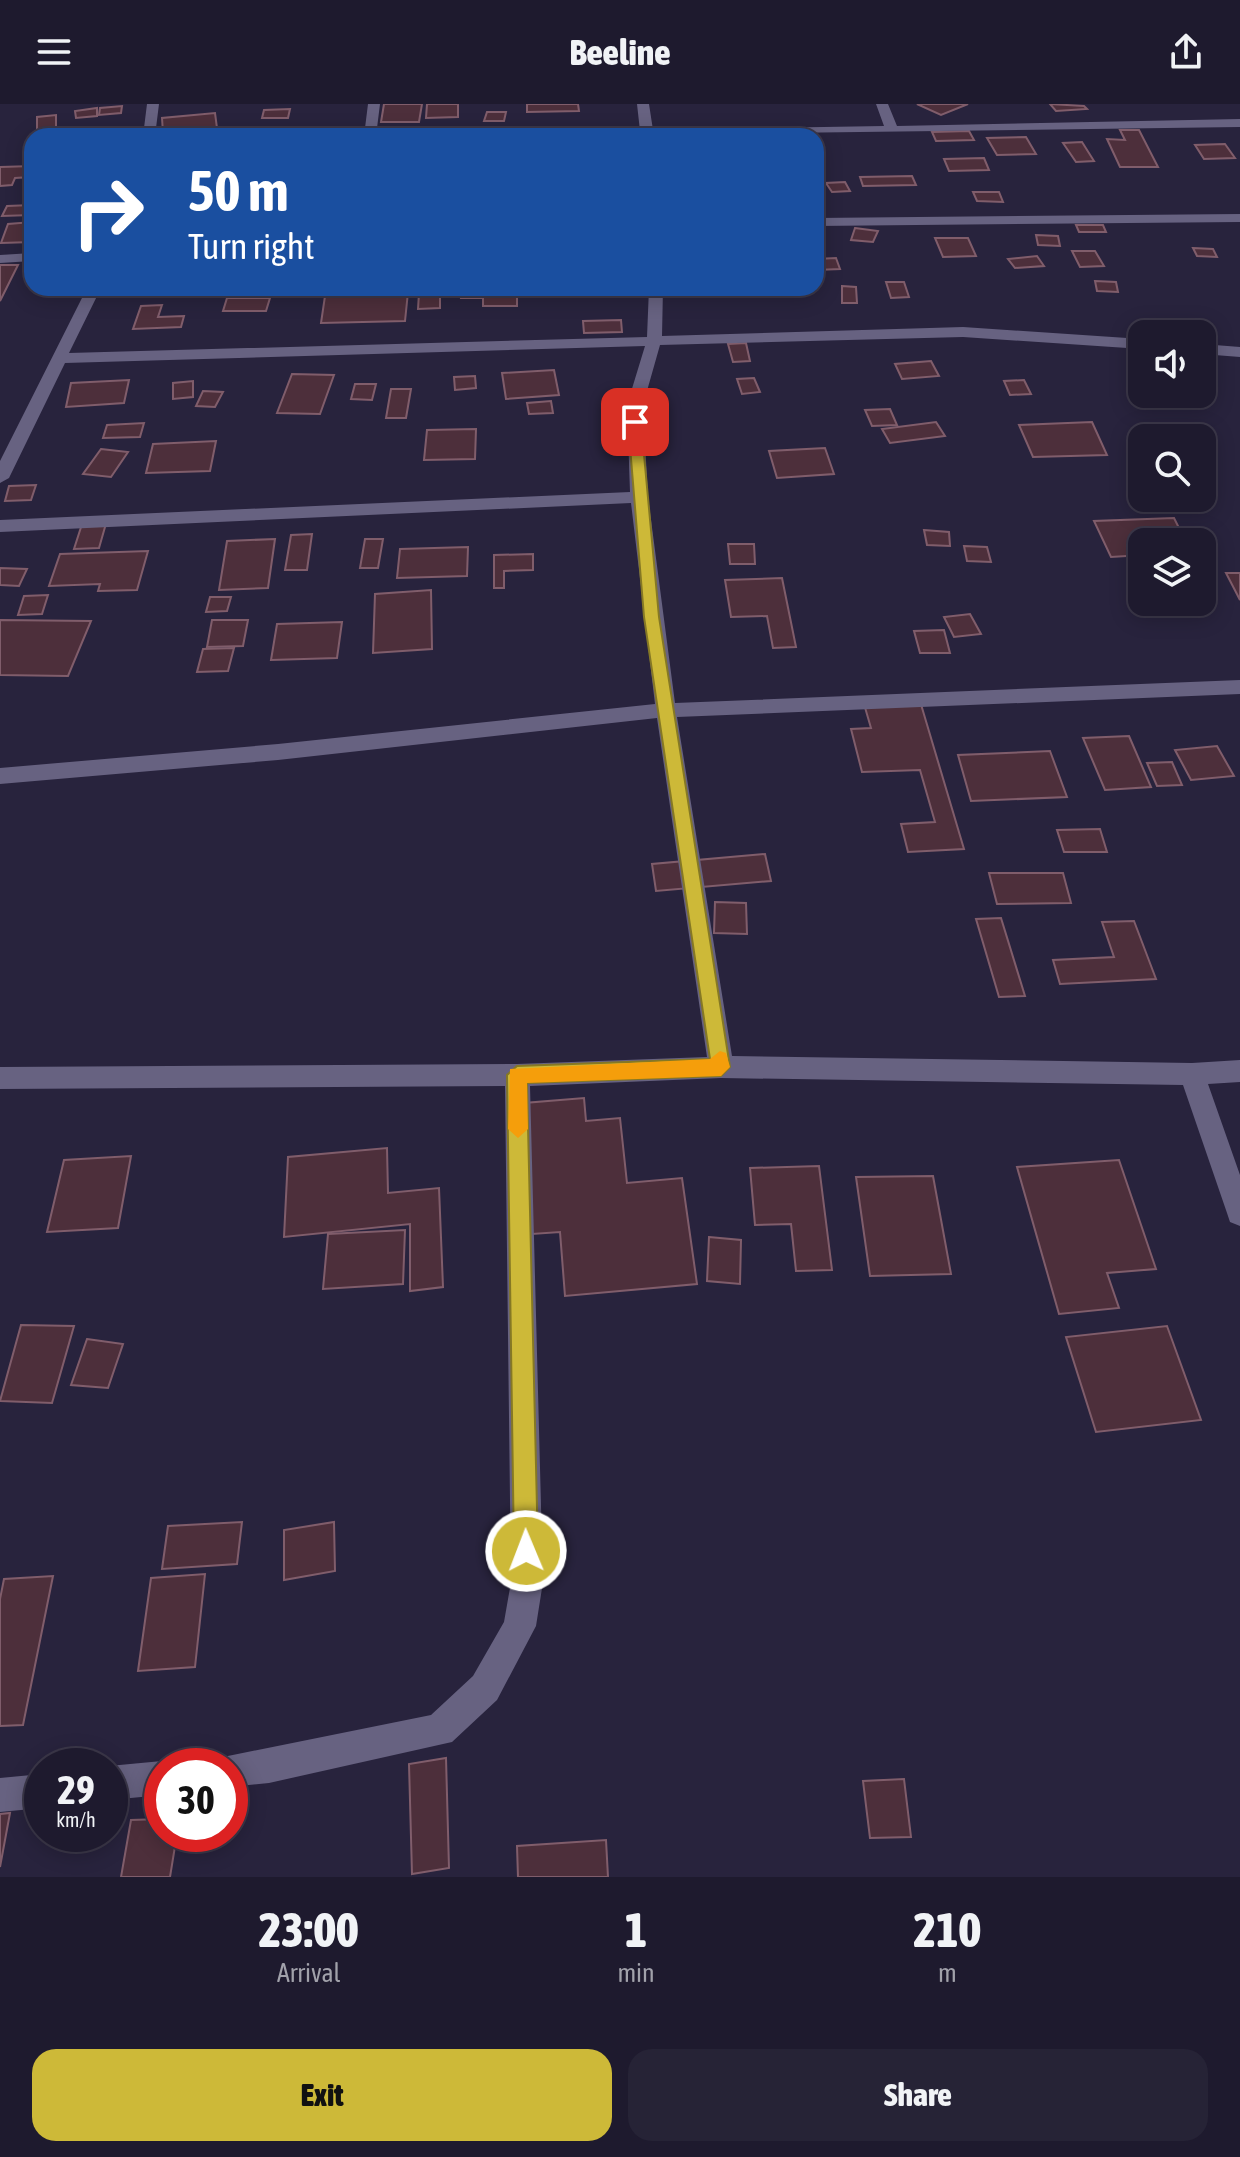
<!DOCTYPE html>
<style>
body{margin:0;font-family:"Asap Condensed",sans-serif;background:#262336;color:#f1f3f6;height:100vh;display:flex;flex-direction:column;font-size:30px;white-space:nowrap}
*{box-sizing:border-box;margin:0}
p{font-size:26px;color:#a1a1aa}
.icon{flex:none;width:44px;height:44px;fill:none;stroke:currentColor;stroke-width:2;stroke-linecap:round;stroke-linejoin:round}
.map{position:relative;height:1773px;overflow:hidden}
.details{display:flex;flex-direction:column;background:#1e1a2e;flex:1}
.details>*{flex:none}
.banner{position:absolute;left:24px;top:24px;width:800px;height:168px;border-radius:24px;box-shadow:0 4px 20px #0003,0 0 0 2px #3c384a;background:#1a4fa0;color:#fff;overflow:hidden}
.buttons{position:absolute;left:1128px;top:216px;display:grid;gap:16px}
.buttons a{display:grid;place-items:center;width:88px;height:88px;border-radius:16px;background:#1e1a2e;box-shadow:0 4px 20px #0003,0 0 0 2px #3c384a;font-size:40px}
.speed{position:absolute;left:24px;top:1644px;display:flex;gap:16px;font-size:40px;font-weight:700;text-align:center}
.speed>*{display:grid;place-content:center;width:104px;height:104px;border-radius:50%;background:#1e1a2e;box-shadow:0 4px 20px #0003,0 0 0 2px #3c384a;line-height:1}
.speed small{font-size:20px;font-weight:400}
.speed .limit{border:12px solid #d22;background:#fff;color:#111}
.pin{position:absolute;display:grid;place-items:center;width:68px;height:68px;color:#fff;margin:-34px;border-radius:16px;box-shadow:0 4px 12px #0006}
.me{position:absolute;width:88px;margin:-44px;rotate:359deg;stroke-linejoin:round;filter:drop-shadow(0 0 6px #0008)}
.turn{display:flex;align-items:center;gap:28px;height:168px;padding:0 32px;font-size:36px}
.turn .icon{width:104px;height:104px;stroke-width:2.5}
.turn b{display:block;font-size:56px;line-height:68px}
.eta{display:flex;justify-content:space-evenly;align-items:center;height:136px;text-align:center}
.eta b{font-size:48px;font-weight:800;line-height:56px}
.button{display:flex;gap:16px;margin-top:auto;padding:16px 32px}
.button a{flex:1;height:92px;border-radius:24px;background:#cdb938;color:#111;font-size:32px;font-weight:800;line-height:92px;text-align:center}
.button a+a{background:#262336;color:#f1f3f6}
header{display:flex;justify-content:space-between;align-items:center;height:104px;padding:0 32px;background:#1e1a2e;font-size:36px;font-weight:800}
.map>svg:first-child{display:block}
.building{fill:#4d2f3b;stroke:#805d6b;stroke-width:2}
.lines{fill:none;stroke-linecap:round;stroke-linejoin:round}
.street{fill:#676281;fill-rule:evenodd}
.route{fill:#cdb938;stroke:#857824;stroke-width:2}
.slow{fill:#f59e0b}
</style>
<header><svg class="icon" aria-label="menu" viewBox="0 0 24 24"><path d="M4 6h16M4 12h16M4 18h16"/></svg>Beeline<svg class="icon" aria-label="share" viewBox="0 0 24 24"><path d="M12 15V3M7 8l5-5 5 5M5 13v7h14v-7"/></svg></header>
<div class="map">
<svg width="1240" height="1773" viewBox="0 0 1240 1773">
<rect width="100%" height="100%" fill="#28233d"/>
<g class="building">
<path d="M 384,0 L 422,0 L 419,18 L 381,18 Z"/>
<path d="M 427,0 L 458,0 L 458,13 L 426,14 Z"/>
<path d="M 527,0 L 578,0 L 579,7 L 527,8 Z"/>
<path d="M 917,0 L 968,0 L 941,11 Z"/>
<path d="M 1050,0 L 1084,2 L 1087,5 L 1056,7 Z"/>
<path d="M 122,2 L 121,9 L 99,11 L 100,4 Z"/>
<path d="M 97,4 L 97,12 L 76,14 L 75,7 Z"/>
<path d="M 290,5 L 288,14 L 262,14 L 264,6 Z"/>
<path d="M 487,8 L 506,8 L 504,17 L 484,17 Z"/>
<path d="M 215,9 L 217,24 L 163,29 L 162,14 Z"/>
<path d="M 56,11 L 56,24 L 37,26 L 37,13 Z"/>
<path d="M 1120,26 L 1139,26 L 1158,63 L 1120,63 L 1107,35 L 1125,36 Z"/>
<path d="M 969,27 L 974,36 L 936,37 L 932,28 Z"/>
<path d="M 1026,33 L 1036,50 L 997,51 L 987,34 Z"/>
<path d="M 1082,38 L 1094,57 L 1076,58 L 1063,39 Z"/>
<path d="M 1225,40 L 1235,54 L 1204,55 L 1195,41 Z"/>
<path d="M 984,54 L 989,66 L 949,67 L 944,55 Z"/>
<path d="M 32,62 L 31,73 L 15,74 L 12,81 L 0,82 L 0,63 Z"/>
<path d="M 912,72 L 916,81 L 863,82 L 860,73 Z"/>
<path d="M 845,78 L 850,87 L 832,88 L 826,79 Z"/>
<path d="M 973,88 L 999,88 L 1003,98 L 977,97 Z"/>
<path d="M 32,101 L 32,111 L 2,112 L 7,102 Z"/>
<path d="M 32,118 L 32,138 L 1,139 L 8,120 Z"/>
<path d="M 1076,121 L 1103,121 L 1106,128 L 1079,128 Z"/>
<path d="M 855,124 L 878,127 L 873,138 L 851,136 Z"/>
<path d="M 1036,131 L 1058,132 L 1060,142 L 1038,141 Z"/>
<path d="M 935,134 L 968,134 L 976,152 L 943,153 Z"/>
<path d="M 1193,144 L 1213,145 L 1217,153 L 1197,152 Z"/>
<path d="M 1072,147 L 1095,147 L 1104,162 L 1080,163 Z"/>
<path d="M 1037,152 L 1044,162 L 1015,164 L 1008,155 Z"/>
<path d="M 836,154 L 840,165 L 816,166 L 816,155 Z"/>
<path d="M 0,161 L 18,161 L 0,197 Z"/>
<path d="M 1095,177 L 1116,178 L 1118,188 L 1097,187 Z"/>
<path d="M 886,178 L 904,178 L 909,193 L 891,194 Z"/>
<path d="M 842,182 L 856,183 L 857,199 L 842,199 Z"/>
<path d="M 387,184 L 424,184 L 424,188 L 408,188 L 405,217 L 321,219 L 325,192 L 386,191 Z"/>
<path d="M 462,184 L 517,184 L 517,202 L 483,202 L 483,194 L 461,194 Z"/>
<path d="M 440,188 L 440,204 L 418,205 L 419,189 Z"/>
<path d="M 227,194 L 270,194 L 266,207 L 223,207 Z"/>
<path d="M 162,201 L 158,213 L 184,212 L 181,223 L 133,225 L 141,202 Z"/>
<path d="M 621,216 L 622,228 L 584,229 L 583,217 Z"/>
<path d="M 746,239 L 750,257 L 733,258 L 728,240 Z"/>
<path d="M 931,257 L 939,272 L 902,275 L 895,260 Z"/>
<path d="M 554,266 L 559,291 L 506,295 L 502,269 Z"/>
<path d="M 292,270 L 334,271 L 320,310 L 277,309 Z"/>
<path d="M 475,272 L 476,284 L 455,286 L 454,273 Z"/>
<path d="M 754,274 L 760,288 L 742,290 L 737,275 Z"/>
<path d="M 129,276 L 124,299 L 66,303 L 71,279 Z"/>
<path d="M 1024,276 L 1031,290 L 1010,291 L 1004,277 Z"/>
<path d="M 193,277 L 193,293 L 173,295 L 173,279 Z"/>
<path d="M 355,280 L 376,280 L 372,296 L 351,295 Z"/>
<path d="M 391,285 L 411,285 L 406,314 L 386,314 Z"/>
<path d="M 203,287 L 223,288 L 215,303 L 196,302 Z"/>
<path d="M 551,297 L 553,309 L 529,310 L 527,299 Z"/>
<path d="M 890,305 L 897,321 L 872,322 L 865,306 Z"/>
<path d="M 936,318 L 945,332 L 890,339 L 882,325 Z"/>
<path d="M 1092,318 L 1107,351 L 1033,353 L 1019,321 Z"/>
<path d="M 144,319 L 140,333 L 103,334 L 107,321 Z"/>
<path d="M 476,325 L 475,355 L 424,356 L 427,326 Z"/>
<path d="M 216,337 L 210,367 L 146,369 L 153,340 Z"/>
<path d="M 825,344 L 834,370 L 777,374 L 769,347 Z"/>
<path d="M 101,345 L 128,348 L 111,373 L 83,370 Z"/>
<path d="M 36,381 L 31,396 L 5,397 L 9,382 Z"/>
<path d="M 1174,414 L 1186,438 L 1142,438 L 1142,451 L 1111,453 L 1094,417 Z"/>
<path d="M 107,416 L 99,444 L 74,445 L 83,417 Z"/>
<path d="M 924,426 L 949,428 L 950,442 L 927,441 Z"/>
<path d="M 312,430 L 307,466 L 285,466 L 291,431 Z"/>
<path d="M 275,435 L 268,484 L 219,486 L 227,437 Z"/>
<path d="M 365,435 L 383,435 L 378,464 L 360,464 Z"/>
<path d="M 728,440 L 754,440 L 755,460 L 730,460 Z"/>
<path d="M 964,442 L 987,443 L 991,458 L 967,457 Z"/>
<path d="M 468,443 L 467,472 L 397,474 L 400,445 Z"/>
<path d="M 148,447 L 137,486 L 98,487 L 100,480 L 49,482 L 60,450 Z"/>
<path d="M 533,450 L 533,466 L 504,467 L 504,484 L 494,484 L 494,451 Z"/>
<path d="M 0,464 L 27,465 L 19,482 L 0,481 Z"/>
<path d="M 1226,469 L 1240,469 L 1240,496 Z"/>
<path d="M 782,474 L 796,543 L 773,544 L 767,512 L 731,513 L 725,476 Z"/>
<path d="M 431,486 L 432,545 L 373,549 L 375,490 Z"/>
<path d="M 48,491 L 42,510 L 18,511 L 24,492 Z"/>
<path d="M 210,493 L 231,493 L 227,507 L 206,508 Z"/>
<path d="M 970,510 L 981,530 L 954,533 L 944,513 Z"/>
<path d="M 0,516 L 91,517 L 68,572 L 0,571 Z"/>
<path d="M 212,516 L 248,516 L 243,542 L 207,543 Z"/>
<path d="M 342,518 L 337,554 L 271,556 L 277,520 Z"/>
<path d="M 944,526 L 950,549 L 920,549 L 914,527 Z"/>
<path d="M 234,544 L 228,567 L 197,568 L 203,545 Z"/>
<path d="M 920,597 L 964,745 L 908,748 L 901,720 L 935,718 L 920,666 L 862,668 L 851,625 L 871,624 L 864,600 Z"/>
<path d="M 1129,632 L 1151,683 L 1105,686 L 1083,634 Z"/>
<path d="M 1217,642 L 1234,672 L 1191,676 L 1175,646 Z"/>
<path d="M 1050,647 L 1067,693 L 971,697 L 958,651 Z"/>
<path d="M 1172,658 L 1182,681 L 1157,682 L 1147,659 Z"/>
<path d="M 1100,725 L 1107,748 L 1064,748 L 1057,726 Z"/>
<path d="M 765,750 L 771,777 L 656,787 L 652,760 Z"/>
<path d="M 989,769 L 1063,769 L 1071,799 L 997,800 Z"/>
<path d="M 715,798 L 746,799 L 747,830 L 714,829 Z"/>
<path d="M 1001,814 L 1025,892 L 999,893 L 976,815 Z"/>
<path d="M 1134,817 L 1156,875 L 1060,880 L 1053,856 L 1114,853 L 1102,818 Z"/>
<path d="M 584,994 L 586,1017 L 620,1014 L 627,1079 L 682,1074 L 697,1180 L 565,1192 L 560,1128 L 532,1130 L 524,999 Z"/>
<path d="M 387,1044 L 388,1089 L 439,1084 L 443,1183 L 410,1187 L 410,1120 L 284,1133 L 288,1053 Z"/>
<path d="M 131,1052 L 118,1124 L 47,1128 L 64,1056 Z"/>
<path d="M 1119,1056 L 1156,1165 L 1107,1169 L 1119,1204 L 1059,1210 L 1017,1063 Z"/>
<path d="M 819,1062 L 832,1166 L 796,1167 L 791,1120 L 755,1121 L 750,1064 Z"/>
<path d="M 933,1072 L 951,1170 L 870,1172 L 856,1073 Z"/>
<path d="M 405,1126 L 403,1180 L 323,1185 L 328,1130 Z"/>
<path d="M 709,1133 L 741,1136 L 740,1180 L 707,1177 Z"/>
<path d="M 21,1221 L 74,1222 L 52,1299 L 0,1297 Z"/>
<path d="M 1167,1222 L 1201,1316 L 1096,1328 L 1066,1233 Z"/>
<path d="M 87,1235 L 123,1240 L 108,1284 L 71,1281 Z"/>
<path d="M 242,1418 L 237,1460 L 162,1465 L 168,1422 Z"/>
<path d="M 334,1418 L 335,1467 L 284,1476 L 284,1426 Z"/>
<path d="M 205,1470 L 195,1563 L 138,1567 L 151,1474 Z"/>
<path d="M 53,1472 L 23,1621 L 0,1622 L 0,1495 L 4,1475 Z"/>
<path d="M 446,1654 L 449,1764 L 412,1770 L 409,1660 Z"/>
<path d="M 904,1675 L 911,1733 L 870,1734 L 863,1677 Z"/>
<path d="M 10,1709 L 0,1763 L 0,1710 Z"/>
<path d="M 162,1715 L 162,1730 L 177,1730 L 170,1773 L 121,1773 L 131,1716 Z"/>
<path d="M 606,1736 L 608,1773 L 518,1773 L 517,1742 Z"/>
</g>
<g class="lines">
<g class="street">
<path d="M 147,0 L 159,0 L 155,32 L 143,32 Z"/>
<path d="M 368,0 L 380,0 L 376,32 L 364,32 Z"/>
<path d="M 637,0 L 649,0 L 653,26 L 884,22 L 876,0 L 888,0 L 897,22 L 1240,15 L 1240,23 L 547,32 L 553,28 L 640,27 Z"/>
<path d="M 1240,110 L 1240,118 L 816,122 L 816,114 Z"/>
<path d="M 32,149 L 32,157 L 0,159 L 0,151 Z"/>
<path d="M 87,184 L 101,184 L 69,249 L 647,233 L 649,184 L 663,184 L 662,232 L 963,223 L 1142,235 L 1142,245 L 963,233 L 660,241 L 643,301 L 648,393 L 675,599 L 1240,576 L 1240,590 L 677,613 L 732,952 L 1192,959 L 1240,956 L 1240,978 L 1208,980 L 1240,1071 L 1240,1122 L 1230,1118 L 1227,1109 L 1183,981 L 721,974 L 530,982 L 543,1478 L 536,1522 L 497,1596 L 452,1638 L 269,1679 L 230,1683 L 230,1662 L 214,1662 L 218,1654 L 431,1611 L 473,1572 L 504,1518 L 511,1478 L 505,982 L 0,985 L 0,963 L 517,960 L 707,953 L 657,614 L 278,656 L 0,680 L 0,664 L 278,640 L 655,600 L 631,399 L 0,428 L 0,416 L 630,388 L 627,301 L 645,242 L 65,259 L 9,374 L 0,379 L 0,357 Z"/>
<path d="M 1202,240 L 1240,243 L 1240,253 L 1202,250 Z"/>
<path d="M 162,1657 L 174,1662 L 162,1662 L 162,1691 L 110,1696 L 109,1662 Z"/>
<path d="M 42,1670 L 42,1704 L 0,1708 L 0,1674 Z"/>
</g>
</g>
<path class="route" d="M 635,314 L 641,318 L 659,513 L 730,963 L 721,972 L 527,979 L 538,1447 L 535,1455 L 526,1459 L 518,1455 L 514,1447 L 507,971 L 517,962 L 710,955 L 644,513 L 628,318 Z"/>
<path class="slow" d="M 720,947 L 726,949 L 730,963 L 721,972 L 527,979 L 528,1025 L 518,1034 L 508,1025 L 510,965 L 710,955 Z"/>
</svg>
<div class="buttons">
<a><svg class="icon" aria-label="sound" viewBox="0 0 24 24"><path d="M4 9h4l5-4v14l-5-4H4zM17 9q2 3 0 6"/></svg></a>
<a><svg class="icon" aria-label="search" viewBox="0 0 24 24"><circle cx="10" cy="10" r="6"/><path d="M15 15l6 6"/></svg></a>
<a><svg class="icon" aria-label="layers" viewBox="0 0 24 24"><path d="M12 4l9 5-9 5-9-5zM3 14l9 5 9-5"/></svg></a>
</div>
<div class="speed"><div>29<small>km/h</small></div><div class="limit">30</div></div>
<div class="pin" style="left:635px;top:318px;background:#d93025"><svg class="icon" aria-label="arrive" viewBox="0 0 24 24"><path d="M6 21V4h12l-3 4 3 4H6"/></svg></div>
<svg class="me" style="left:526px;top:1447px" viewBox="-20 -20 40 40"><circle r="17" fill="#cdb938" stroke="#fff" stroke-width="3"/><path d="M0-11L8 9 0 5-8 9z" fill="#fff"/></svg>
<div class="banner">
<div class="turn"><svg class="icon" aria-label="right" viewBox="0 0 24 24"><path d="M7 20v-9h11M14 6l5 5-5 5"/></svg><div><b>50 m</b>Turn right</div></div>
</div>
</div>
<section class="details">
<div class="eta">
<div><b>23:00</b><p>Arrival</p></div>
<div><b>1</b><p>min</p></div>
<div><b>210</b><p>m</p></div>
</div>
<div class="button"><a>Exit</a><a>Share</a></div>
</section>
